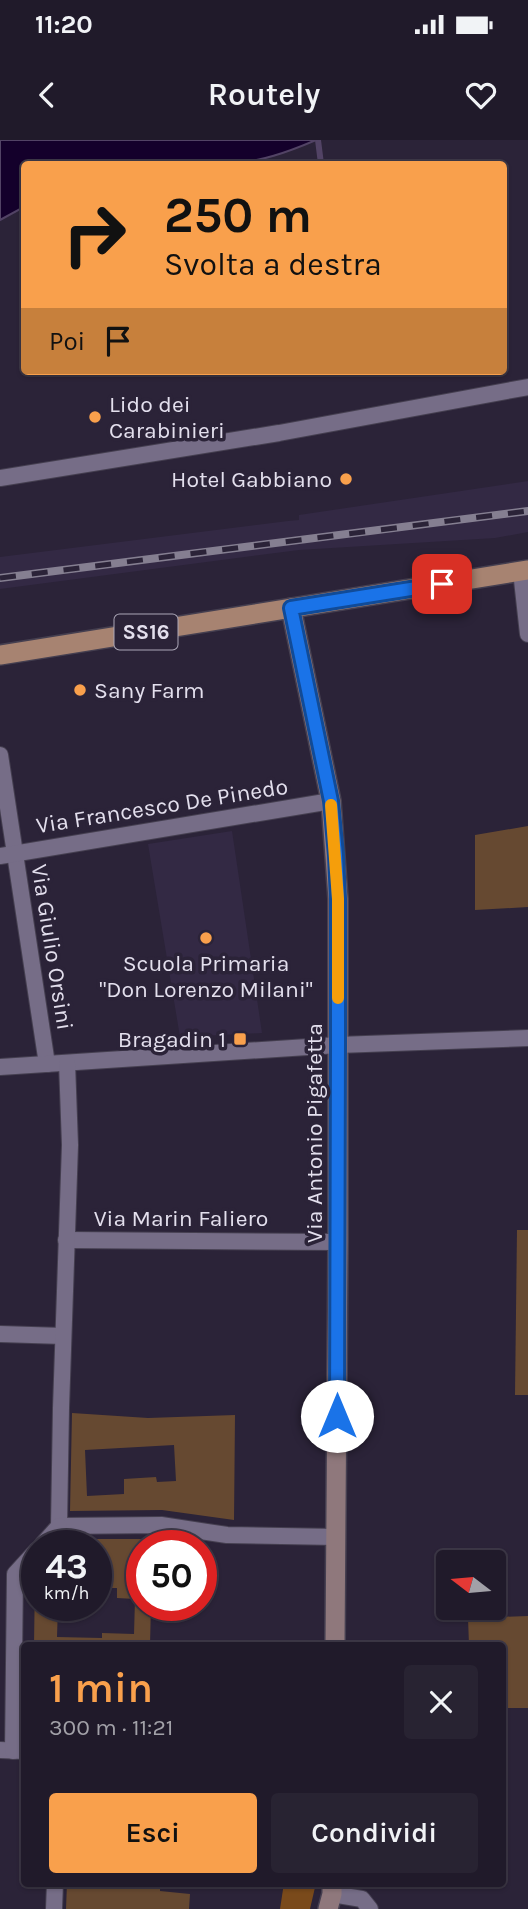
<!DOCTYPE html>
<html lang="it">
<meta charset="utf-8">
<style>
body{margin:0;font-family:Karla,sans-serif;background:#282332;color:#f1f3f6;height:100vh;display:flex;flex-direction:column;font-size:26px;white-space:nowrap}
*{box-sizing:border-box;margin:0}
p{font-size:23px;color:#a2a1a8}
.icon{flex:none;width:38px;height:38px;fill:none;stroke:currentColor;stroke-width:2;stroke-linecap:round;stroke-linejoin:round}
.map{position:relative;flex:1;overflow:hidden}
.drawer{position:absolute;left:21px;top:1502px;width:485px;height:245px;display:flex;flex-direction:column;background:#201a2a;border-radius:7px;box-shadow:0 2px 5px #0004,0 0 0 2px #3d3847}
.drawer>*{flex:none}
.guide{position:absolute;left:21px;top:21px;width:486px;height:214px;border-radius:7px;box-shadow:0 2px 5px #0004,0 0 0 2px #3d3847;background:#f9a04c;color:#111;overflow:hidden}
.needle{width:46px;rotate:286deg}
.controls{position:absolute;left:436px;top:1410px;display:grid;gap:14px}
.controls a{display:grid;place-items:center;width:70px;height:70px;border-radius:7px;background:#201a2a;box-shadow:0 2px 5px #0004,0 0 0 2px #3d3847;font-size:35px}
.speed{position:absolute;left:21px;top:1390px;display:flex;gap:14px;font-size:35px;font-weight:700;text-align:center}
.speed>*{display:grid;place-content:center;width:91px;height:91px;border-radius:50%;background:#201a2a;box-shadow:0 2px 5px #0004,0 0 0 2px #3d3847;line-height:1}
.speed small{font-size:18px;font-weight:400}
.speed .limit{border:10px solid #d22;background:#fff;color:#111}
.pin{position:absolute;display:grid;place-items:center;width:60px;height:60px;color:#fff;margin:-30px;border-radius:14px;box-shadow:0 4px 10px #0006}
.me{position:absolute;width:77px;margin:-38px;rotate:0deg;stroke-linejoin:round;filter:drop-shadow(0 0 5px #0008)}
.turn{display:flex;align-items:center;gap:24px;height:147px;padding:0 28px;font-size:32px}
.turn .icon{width:91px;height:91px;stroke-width:2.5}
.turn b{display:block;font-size:49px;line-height:60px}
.then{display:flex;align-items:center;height:66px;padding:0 28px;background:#0003;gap:14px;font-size:26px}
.round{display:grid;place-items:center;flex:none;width:74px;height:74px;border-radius:7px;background:#282332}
.headline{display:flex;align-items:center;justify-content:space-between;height:119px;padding:0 28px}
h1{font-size:42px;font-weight:600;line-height:52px;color:#f9a04c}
.primary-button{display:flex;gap:14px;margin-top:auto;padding:14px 28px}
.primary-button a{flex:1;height:80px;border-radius:7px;background:#f9a04c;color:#111;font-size:28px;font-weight:600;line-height:80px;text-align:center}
.primary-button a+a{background:#282332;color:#f1f3f6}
.status{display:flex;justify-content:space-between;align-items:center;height:49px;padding:0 35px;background:#201a2a;direction:ltr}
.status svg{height:19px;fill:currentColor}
header{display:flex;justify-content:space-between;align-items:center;height:91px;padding:0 28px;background:#201a2a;font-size:32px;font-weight:600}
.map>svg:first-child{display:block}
.built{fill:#332944}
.green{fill:#664931;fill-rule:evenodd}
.forest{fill:#7a4a1b}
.water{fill:#14002b;stroke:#524365;stroke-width:2}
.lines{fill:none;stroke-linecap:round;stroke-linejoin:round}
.stream{stroke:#524365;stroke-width:6}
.minor-casing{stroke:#453f50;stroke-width:18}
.secondary-casing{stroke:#453f50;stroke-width:22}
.primary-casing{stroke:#453f50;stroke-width:22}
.minor{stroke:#766d87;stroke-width:16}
.secondary{stroke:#8f787c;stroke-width:19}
.primary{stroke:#a78371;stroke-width:19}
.rail-casing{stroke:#857f91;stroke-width:8}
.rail{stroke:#2b2338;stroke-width:5;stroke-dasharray:16;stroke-linecap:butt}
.route-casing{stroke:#114b97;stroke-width:18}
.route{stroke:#1a73e8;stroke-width:12}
.slow{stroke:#f59e0b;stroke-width:12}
.poi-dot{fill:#f9a04c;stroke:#2b2338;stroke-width:2.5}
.labels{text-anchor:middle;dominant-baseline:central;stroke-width:7;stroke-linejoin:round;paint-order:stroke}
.shield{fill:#2b2338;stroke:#aca7b7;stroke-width:2}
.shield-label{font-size:21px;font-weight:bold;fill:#e3dfed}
.poi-label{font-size:23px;fill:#e3dfed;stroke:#2b2338;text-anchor:start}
.street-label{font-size:23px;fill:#e3dfed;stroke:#2b2338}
</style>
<div class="status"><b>11:20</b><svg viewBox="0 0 49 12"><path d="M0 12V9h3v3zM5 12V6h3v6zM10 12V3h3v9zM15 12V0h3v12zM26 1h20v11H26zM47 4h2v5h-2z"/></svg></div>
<header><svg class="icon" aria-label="back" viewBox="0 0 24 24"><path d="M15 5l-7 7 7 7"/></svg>Routely<svg class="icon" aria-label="heart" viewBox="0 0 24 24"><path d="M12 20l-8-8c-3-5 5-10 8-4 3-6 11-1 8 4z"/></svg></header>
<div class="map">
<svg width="528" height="1769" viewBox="0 0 528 1769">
<rect width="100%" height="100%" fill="#2b2338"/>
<g class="built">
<path d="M 528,341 L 528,392 L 495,398 L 299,410 L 0,449 L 0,417 L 288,381 L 299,380 L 299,375 Z"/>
<path d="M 232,691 L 262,893 L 180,897 L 148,704 Z"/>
</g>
<g class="green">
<path d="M 528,686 L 528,767 L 475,770 L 475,695 Z"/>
<path d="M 517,1090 L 528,1090 L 528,1255 L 515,1255 Z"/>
<path d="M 72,1273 L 148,1278 L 235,1275 L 234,1380 L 162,1370 L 70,1371 ZM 174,1305 L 176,1341 L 157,1342 L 156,1337 L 124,1339 L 124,1354 L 87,1356 L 85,1310 Z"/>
<path d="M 73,1399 L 151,1399 L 151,1405 L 142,1405 L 142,1465 L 151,1465 L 150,1505 L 34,1505 L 35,1437 L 37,1435 L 37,1465 L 58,1465 L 57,1497 L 102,1498 L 102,1493 L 134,1494 L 135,1459 L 117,1458 L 117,1448 L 99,1448 L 98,1455 L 96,1455 L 96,1405 L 67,1405 Z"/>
<path d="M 528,1476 L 528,1568 L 502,1568 L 502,1505 L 469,1505 L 468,1478 Z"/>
<path d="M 67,1743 L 160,1743 L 160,1751 L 190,1754 L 189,1769 L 66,1769 Z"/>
</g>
<path class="forest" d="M 284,1743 L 316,1743 L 310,1769 L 280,1769 Z"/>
<path class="water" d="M 0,0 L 316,0 C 288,12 260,22 229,24 L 24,24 L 24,67 L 0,80 Z"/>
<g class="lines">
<path class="stream" d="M 318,0 L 321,24"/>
<g class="minor-casing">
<g id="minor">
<path d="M 0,338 L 279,293 L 528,247"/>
<path d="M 521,431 L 528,494"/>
<path d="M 0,615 L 47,924"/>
<path d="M 0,716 L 331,661"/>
<path d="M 0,927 L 338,905 L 528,898"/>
<path d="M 66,1100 L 338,1102"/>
<path d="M 0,1194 L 63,1196"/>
<path d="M 59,1386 L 61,1268 L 70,1005 L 67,923"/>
<path d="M 59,1386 L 161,1385 L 227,1395 L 336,1397"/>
<path d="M 42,1405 L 59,1386"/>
<path d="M 0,1610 L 24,1611"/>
<path d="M 13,1611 L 15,1434 L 37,1410"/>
<path d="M 332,1754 L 362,1759 L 370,1769"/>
<path d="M 54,1769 L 55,1743"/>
</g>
</g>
<g class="secondary-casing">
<g id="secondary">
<path d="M 291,468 L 331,661 L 338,759 L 338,1102 L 335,1505"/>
<path d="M 328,1769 L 332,1754 L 332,1743"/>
</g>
</g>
<g class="primary-casing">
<path id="primary" d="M 0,515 L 528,430"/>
</g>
<use href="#minor" class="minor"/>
<use href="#secondary" class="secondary"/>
<use href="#primary" class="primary"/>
<g class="rail-casing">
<path id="rail" d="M 0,438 L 528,371"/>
</g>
<use href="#rail" class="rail"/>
</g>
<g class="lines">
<g class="route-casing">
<path id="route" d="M 337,1276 L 338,905 L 338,759 L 336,715 L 331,661 L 291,468 L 442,444"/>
</g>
<use href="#route" class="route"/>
<path class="slow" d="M 331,665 L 338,759 L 338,858"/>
</g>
<g class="poi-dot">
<circle cx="95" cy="277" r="7"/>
<circle cx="346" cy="339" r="7"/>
<circle cx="80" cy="550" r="7"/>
<circle cx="206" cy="798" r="7"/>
<rect x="233" y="892" width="14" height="14" rx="3.5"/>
</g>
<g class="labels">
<rect class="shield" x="114.5" y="474.5" width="63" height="35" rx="5"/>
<g class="shield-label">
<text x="146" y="492">SS16</text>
</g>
<g class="poi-label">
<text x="109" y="264">Lido dei<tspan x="109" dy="26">Carabinieri</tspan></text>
<text x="332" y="339" text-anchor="end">Hotel Gabbiano</text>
<text x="94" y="550">Sany Farm</text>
<text x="206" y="823" text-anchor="middle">Scuola Primaria<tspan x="206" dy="26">"Don Lorenzo Milani"</tspan></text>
<text x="226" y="899" text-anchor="end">Bragadin 1</text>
</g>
<g class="street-label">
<text transform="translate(162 666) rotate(-9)">Via Francesco De Pinedo</text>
<text transform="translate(52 807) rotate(81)">Via Giulio Orsini</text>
<text transform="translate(314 993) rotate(-90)">Via Antonio Pigafetta</text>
<text x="181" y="1078">Via Marin Faliero</text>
</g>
</g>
</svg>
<div class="controls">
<a><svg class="needle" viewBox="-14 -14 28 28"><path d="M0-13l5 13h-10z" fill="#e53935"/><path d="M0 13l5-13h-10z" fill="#a2a1a8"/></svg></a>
</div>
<div class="speed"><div>43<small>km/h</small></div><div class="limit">50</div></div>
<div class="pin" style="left:442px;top:444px;background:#d93025"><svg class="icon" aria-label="arrive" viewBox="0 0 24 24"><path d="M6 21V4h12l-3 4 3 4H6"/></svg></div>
<svg class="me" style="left:337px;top:1276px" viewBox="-20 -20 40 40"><circle r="19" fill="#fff"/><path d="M0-13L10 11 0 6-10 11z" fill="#1a73e8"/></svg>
<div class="guide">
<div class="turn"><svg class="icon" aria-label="right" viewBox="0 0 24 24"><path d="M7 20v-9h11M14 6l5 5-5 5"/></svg><div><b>250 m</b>Svolta a destra</div></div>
<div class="then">Poi<svg class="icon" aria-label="arrive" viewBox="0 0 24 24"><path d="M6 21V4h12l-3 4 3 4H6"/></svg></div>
</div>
<section class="drawer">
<div class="headline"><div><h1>1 min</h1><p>300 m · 11:21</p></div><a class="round"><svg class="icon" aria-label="close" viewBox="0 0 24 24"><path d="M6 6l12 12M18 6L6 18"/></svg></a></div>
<div class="primary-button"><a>Esci</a><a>Condividi</a></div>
</section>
</div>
